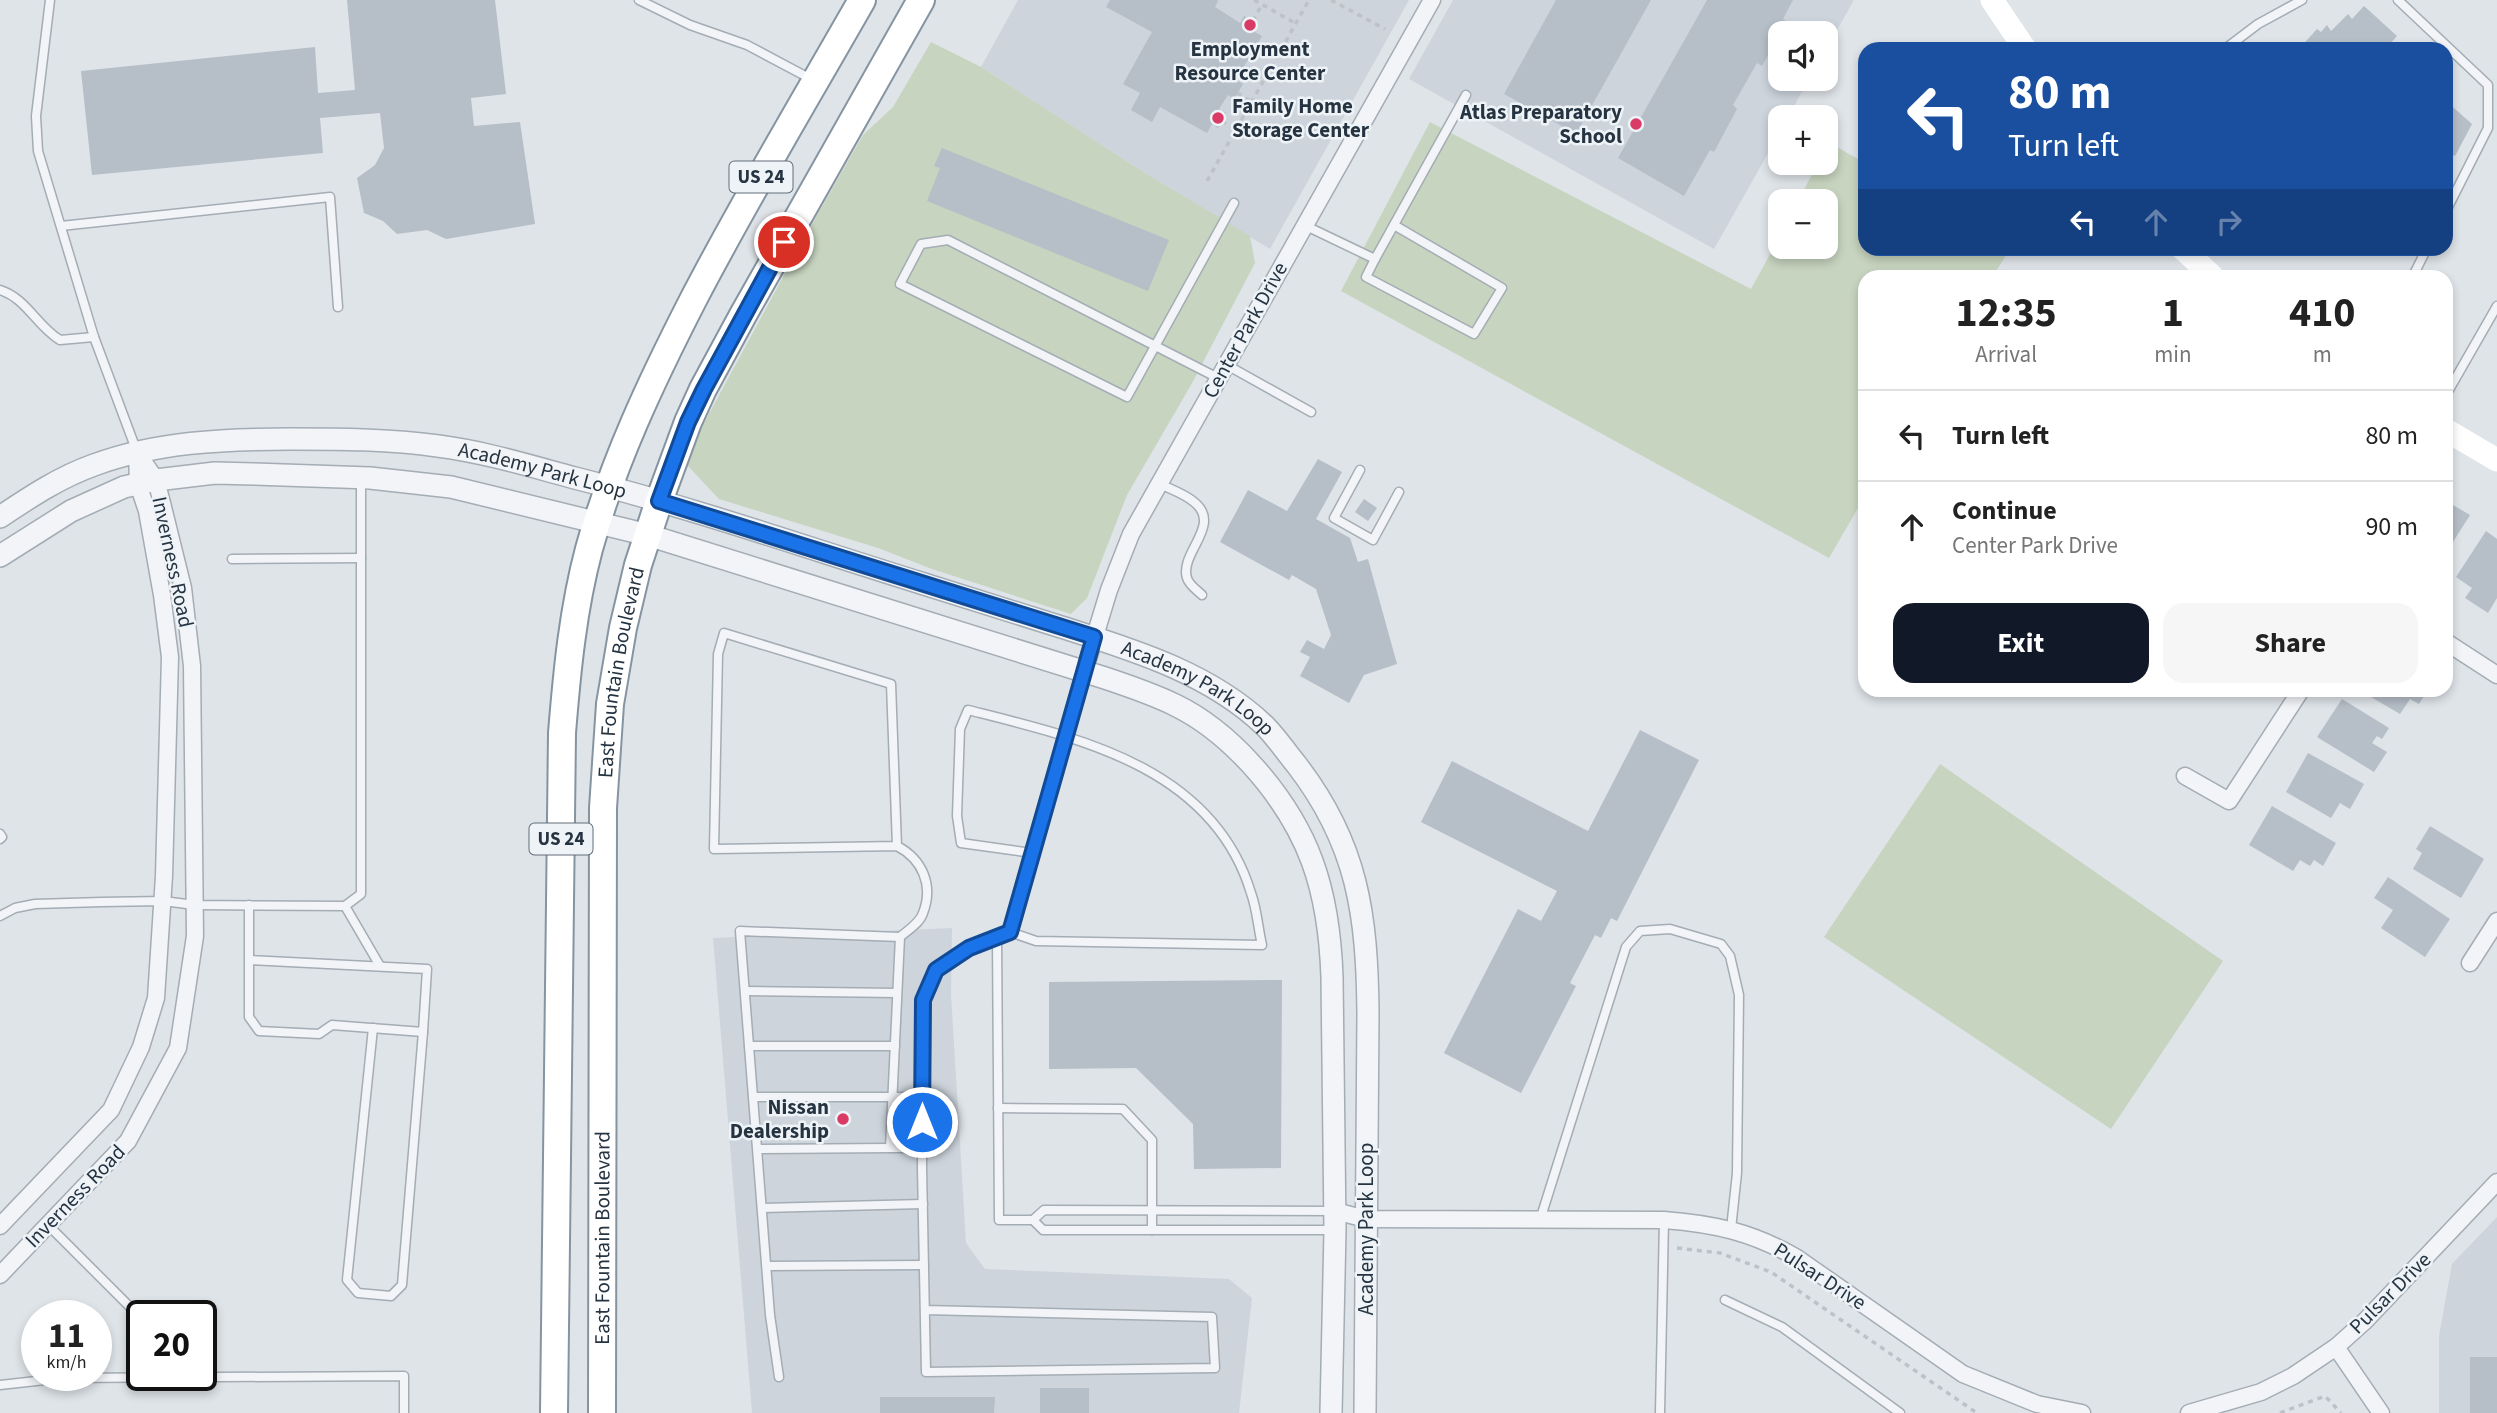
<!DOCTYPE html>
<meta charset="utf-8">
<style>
body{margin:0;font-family:"Source Sans 3",sans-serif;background:#f6f6f6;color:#222;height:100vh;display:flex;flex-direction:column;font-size:26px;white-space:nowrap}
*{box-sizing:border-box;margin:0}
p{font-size:23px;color:#767676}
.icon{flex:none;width:38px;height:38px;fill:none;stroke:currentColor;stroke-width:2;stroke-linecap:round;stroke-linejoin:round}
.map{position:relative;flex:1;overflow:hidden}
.panel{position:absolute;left:1858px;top:270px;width:595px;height:427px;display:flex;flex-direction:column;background:#fff;border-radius:21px;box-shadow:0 4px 10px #0003}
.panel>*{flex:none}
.guide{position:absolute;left:1858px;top:42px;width:595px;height:214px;border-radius:21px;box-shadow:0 4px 10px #0003;background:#1a4fa0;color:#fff;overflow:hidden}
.fabs{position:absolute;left:1768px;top:21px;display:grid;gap:14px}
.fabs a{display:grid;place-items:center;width:70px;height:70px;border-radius:14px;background:#fff;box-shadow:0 4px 10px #0003;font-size:35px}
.speed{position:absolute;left:21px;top:1300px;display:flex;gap:14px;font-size:35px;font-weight:700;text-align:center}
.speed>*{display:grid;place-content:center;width:91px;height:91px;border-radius:50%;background:#fff;box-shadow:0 4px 10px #0003;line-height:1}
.speed small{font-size:18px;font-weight:400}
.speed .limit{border:4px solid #111;border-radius:10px;background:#fff;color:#111}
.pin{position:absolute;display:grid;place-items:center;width:60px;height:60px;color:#fff;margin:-30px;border:4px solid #fff;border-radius:50%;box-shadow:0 2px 7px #0007}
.me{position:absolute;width:77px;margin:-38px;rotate:0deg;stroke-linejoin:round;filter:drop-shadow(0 0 5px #0008)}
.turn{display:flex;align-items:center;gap:24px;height:147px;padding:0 35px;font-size:32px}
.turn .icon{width:91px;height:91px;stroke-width:2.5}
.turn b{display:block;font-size:49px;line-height:60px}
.lanes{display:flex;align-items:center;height:66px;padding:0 35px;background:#0003;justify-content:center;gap:35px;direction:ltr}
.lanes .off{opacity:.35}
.eta{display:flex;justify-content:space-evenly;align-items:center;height:119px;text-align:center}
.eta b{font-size:42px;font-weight:700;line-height:49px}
.action{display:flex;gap:14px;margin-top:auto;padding:14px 35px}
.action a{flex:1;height:80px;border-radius:21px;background:#111827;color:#fff;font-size:28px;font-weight:700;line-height:80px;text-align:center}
.action a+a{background:#f6f6f6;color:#222}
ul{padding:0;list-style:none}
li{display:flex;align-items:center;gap:21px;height:91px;padding:0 35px;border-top:2px solid #e0e0e0}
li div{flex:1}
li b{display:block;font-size:26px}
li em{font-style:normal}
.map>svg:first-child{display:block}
.built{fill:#cdd4dc}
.green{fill:#c7d4bf}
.building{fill:#b6bec7}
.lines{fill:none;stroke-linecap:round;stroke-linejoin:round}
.service-casing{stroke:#a4acb4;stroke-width:11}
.minor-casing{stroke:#a4acb4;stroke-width:19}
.tertiary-casing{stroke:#a4acb4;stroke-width:24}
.trunk-casing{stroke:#8594a1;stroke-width:30}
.path{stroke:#bdc2c8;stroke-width:3.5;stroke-dasharray:5 5;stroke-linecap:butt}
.service{stroke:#f2f4f7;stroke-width:8}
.minor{stroke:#f2f4f7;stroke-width:16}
.tertiary{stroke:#f2f4f7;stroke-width:21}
.secondary{stroke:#fff;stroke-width:23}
.trunk{stroke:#fff;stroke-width:26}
.route-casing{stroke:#114b97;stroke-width:18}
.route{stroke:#1a73e8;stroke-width:12}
.poi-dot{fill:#d93a66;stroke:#eef3f7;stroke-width:2.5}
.labels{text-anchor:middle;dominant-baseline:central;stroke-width:5;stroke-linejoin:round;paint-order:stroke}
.shield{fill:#eef3f7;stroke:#626d78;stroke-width:2}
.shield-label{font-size:19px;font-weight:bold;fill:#263442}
.poi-label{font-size:21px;font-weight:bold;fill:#263442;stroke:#eef3f7;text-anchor:end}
.street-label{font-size:21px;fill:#263442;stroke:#eef3f7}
</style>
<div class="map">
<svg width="2497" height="1413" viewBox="0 0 2497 1413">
<rect width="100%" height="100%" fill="#dfe4e9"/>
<g class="built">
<path d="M 1018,0 L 1409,0 L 1270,249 L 1145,173 L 981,67 Z"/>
<path d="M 1453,0 L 1854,0 L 1825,51 L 1825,33 L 1780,33 L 1780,79 L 1809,79 L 1788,117 L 1780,117 L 1780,132 L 1714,249 L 1409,79 Z"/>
<path d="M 952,928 L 951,994 L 966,1243 L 985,1269 L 1229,1279 L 1252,1298 L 1239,1413 L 752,1413 L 713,938 Z"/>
<path d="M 2497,1217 L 2497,1413 L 2439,1413 L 2439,1336 L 2452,1264 Z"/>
</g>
<g class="green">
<path d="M 931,42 L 981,67 L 1145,173 L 1250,236 L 1255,263 L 1191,385 L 1127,495 L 1087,598 L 1071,614 L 932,569 L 878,548 L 719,499 L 687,465 L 698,434 L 808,231 L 863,135 L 893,107 Z"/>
<path d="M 1430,122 L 1751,289 L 1780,236 L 1780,247 L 1825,247 L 1825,201 L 1798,201 L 1818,163 L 1825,163 L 1825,149 L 1828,142 L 1865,163 L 1866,248 L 2010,249 L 1993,276 L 1866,276 L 1865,496 L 1829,558 L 1341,291 Z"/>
<path d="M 1940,764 L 2223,961 L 2111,1129 L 1824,937 Z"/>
</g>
<g class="building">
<path d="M 347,0 L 495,0 L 506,94 L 471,98 L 474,126 L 520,122 L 535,224 L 446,239 L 427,230 L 397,234 L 383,221 L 364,213 L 357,178 L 375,165 L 384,148 L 380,113 L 320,118 L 323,153 L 92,175 L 81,71 L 315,47 L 318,93 L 355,90 Z"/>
<path d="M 1110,0 L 1217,0 L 1218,1 L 1215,7 L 1240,23 L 1244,16 L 1259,24 L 1255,32 L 1262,36 L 1236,80 L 1243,84 L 1234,99 L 1228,95 L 1219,109 L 1226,113 L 1218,128 L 1212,124 L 1207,133 L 1160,107 L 1152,122 L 1131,110 L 1140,93 L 1123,84 L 1152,32 L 1106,7 Z"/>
<path d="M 1556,0 L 1651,0 L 1576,134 L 1504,94 Z"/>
<path d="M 1707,0 L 1793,0 L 1783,19 L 1787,22 L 1762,66 L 1757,63 L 1733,105 L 1737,109 L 1714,152 L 1710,150 L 1684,196 L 1618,158 Z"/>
<path d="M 2364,6 L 2397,36 L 2388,46 L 2391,49 L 2299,49 L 2317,29 L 2321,32 L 2327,25 L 2331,31 L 2348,14 L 2352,19 Z"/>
<path d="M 2446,101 L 2472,124 L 2455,156 L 2446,151 Z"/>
<path d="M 942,148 L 1169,240 L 1148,291 L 927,201 L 940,168 L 934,166 Z"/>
<path d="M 1318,459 L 1342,472 L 1316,519 L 1350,538 L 1358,562 L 1368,559 L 1397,664 L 1364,675 L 1349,703 L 1300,676 L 1310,657 L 1300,652 L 1307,640 L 1324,649 L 1331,635 L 1316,589 L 1292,575 L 1289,580 L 1220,542 L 1248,490 L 1287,511 Z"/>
<path d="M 1364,499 L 1377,508 L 1368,521 L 1355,512 Z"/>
<path d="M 2446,501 L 2470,515 L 2446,553 Z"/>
<path d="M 2486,531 L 2497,539 L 2497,598 L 2488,613 L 2465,598 L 2472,588 L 2456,577 Z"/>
<path d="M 2359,690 L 2428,690 L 2419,704 L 2410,699 L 2400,714 Z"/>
<path d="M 2342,699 L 2389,728 L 2382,739 L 2377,736 L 2372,743 L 2387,752 L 2374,772 L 2317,737 Z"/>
<path d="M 1640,730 L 1699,760 L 1617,921 L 1611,918 L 1601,938 L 1595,935 L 1570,983 L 1576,986 L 1521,1093 L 1444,1053 L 1518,909 L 1541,921 L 1557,891 L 1421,822 L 1452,761 L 1588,831 Z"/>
<path d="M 2308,753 L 2364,784 L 2350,809 L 2340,803 L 2331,818 L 2286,792 Z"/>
<path d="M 2272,806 L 2336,843 L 2323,866 L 2314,860 L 2310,866 L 2300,860 L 2293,871 L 2249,845 Z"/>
<path d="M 2430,826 L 2484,859 L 2461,898 L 2413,869 L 2422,853 L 2416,849 Z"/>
<path d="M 2388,877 L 2450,919 L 2425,957 L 2381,928 L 2393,910 L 2374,898 Z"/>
<path d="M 1282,980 L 1281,1168 L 1194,1169 L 1193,1124 L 1136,1068 L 1049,1069 L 1049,982 Z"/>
<rect x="2470" y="1357" width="27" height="56"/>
<rect x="1040" y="1388" width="49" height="25"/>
<path d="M 880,1397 L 995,1397 L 994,1413 L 880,1413 Z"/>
</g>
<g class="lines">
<g class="service-casing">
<g id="service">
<path d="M 50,0 L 36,116 L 38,151 L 94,337 L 137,452"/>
<path d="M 639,0 L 690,25 L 747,45 L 811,79"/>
<path d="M 2398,0 L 2488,85 L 2488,128 L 2446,211"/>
<path d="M 2225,49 L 2258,24 L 2302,0"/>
<path d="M 1304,225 L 1375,259 L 1366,277 L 1474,334 L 1502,288 L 1394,225"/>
<path d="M 61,226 L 330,197 L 338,307"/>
<path d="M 1375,259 L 1466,95"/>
<path d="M 2413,276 L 2427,248"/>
<path d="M 0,290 C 26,298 37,326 60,340 L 94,337"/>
<path d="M 1225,364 L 1311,412"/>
<path d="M 1218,378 L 948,240 L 921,244 L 900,284 L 1127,397 L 1234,203"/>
<path d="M 2446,395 L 2497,306"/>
<path d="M 1360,470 L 1334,518 L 1373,540 L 1399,492"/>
<path d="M 1160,484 C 1170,489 1185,494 1194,502 C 1223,525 1179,553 1187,578 C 1189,585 1197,590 1202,595"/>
<path d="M 232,559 L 361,558"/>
<path d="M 0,834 L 2,837 L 0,839"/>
<path d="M 249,905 L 249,1017 L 259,1031 L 319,1034 L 332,1025 L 423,1032 L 427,969 L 249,960"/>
<path d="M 345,906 L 380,966"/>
<path d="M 0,916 L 15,908 L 35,904 L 102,902 L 163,901 L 195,905 L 345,906 L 361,894 L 361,481"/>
<path d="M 1010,932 L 1036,941 L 1262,945 C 1258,928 1257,909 1251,893 C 1213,767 1079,738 968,710 L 960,729 L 957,816 L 961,843 L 1032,853"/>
<path d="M 997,936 L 999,1220 L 1033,1220"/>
<path d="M 900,937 L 890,1148 L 922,1148"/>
<path d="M 745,991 L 897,993"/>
<path d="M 373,1028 L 347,1280 L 358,1293 L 391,1296 L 402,1285 L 423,1032"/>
<path d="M 749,1046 L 895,1046"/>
<path d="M 754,1097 L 922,1097"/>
<path d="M 998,1108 L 1123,1109 L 1152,1140 L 1152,1230"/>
<path d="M 758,1149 L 890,1148"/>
<path d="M 762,1208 L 923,1204"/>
<path d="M 1540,1220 L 1626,947 L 1640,931 L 1670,929 L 1721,944 L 1730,956 L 1739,995 L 1737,1173 L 1731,1229"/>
<path d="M 48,1225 L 137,1314"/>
<path d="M 1333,1230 L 1043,1230 L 1033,1220 L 1044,1210 L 1335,1211"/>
<path d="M 767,1266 L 924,1265"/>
<path d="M 1725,1300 L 1782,1327 L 1900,1413"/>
<path d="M 925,1310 L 1212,1317 L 1215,1368 L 926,1372 L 922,1168 L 923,1000 L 936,970 L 969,948 L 1010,932 L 1084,672"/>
<path d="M 779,1377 L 770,1315 L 740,931 L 900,937 C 908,930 920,923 923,913 C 934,885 922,859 897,846 L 714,849 L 718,654 L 724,633 L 891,684 L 897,846"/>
<path d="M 0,1385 L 63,1378 L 404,1376 L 404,1413"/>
<path d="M 1660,1413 L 1664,1220"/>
</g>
</g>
<g class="minor-casing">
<g id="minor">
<path d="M 2446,642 L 2497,675"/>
<path d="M 1084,672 L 1109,590 L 1131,534 L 1432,0"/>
<path d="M 2185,776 L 2229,801 L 2301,690"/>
<path d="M 2470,963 L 2497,921"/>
<path d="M 1335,1211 L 1366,1219 L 1664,1220 C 1715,1224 1752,1232 1797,1258 L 1963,1374 L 2037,1404 L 2082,1413"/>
<path d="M 0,1226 L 111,1110 L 141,1047 L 156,998 L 164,876 L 170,657 L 162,595 L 147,511 L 138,484 L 137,452"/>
<path d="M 0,1275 L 128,1141 L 178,1048 L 195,936 L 192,666 L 183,588 L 162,503 L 156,480 L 137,452"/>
<path d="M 2336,1347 L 2381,1413"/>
<path d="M 2189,1413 L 2261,1392 L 2293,1376 L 2336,1347 L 2365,1321 L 2497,1182"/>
</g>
</g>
<g class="tertiary-casing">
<g id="tertiary">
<path id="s1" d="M 0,517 C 30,497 60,477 94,465 C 156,442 224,439 290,439 C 339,439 389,439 438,446 C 485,452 530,466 575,478 C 693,508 808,548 924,584 C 968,598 1013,612 1058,626 C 1130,649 1209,672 1265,726 C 1276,737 1286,752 1296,764 C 1358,844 1367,915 1368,1013 L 1365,1413"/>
<path d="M 0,556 L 71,511 L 124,487 L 156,480 L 215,473 L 254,474 L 370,478 L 451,487 L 648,535 L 1105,678 C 1129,686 1153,694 1175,705 C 1204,719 1229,740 1251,764 C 1310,829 1329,890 1332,977 L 1335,1230 L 1331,1413"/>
</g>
</g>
<g class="trunk-casing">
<g id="trunk">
<path d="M 554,1413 L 562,733 C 567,671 573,609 589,549 C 613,462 652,380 693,300 C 746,198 805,100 862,0"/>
<path id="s2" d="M 602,1413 L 603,808 L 610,704 L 623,628 L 638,565 L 659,501 L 688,422 L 703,389 L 743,315 L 921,0"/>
</g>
</g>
<g class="path">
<path d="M 1254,0 L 1295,23"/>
<path d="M 1331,0 L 1385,29"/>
<path d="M 1253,21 L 1262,4"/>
<path d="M 1237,93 L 1252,102"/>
<path d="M 1222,121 L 1236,129"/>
<path d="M 1207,181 L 1309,0"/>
<path d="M 1677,1248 L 1720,1253 L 1771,1272 L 1977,1413"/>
<path d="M 2280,1413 L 2325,1396 L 2341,1413"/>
</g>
<use href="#service" class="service"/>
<use href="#minor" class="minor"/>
<use href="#tertiary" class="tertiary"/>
<g class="secondary">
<path d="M 1992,0 L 2025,49"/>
<path d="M 2182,248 L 2212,276"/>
<path d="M 2446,430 L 2497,460"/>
</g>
<use href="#trunk" class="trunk"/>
</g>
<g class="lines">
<g class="route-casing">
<path id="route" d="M 784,242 L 704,389 L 688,422 L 659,501 L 1094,637 L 1010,932 L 969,948 L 936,970 L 923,1000 L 922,1122"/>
</g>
<use href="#route" class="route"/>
</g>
<g class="poi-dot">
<circle cx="1250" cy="25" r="7"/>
<circle cx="1218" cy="118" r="7"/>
<circle cx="1636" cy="124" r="7"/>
<circle cx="843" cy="1119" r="7"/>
</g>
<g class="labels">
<g class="shield">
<rect x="729.5" y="161.5" width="63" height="31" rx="5"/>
<rect x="529.5" y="823.5" width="63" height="31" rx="5"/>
</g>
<g class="shield-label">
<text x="761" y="177">US 24</text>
<text x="561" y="839">US 24</text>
</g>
<g class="poi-label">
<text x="1250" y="49" text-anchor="middle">Employment<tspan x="1250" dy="24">Resource Center</tspan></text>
<text x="1232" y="106" text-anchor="start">Family Home<tspan x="1232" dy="24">Storage Center</tspan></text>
<text x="1622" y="112">Atlas Preparatory<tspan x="1622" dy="24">School</tspan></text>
<text x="829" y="1107">Nissan<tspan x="829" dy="24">Dealership</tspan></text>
</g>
<g class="street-label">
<text transform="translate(1245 330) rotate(-61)">Center Park Drive</text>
<text stroke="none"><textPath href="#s1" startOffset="562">Academy Park Loop</textPath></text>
<text transform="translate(173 562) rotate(78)">Inverness Road</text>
<text stroke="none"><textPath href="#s2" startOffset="742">East Fountain Boulevard</textPath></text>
<text stroke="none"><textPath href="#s1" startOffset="1255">Academy Park Loop</textPath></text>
<text transform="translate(75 1196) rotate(-46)">Inverness Road</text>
<text transform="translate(1366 1229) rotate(-90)">Academy Park Loop</text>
<text stroke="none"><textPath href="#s2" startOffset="175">East Fountain Boulevard</textPath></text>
<text transform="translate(1820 1276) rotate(33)">Pulsar Drive</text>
<text transform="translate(2390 1293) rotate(-45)">Pulsar Drive</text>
</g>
</g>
</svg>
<div class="fabs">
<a><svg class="icon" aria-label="sound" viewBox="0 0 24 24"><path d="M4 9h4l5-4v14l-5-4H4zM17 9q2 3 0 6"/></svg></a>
<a>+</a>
<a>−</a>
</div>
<div class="speed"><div>11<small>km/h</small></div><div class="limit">20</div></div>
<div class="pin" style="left:784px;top:242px;background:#d93025"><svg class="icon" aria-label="arrive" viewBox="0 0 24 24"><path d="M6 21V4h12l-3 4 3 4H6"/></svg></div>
<svg class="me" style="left:922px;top:1122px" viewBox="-20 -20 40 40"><circle r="17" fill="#1a73e8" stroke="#fff" stroke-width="3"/><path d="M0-11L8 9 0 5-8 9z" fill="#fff"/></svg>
<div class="guide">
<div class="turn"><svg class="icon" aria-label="left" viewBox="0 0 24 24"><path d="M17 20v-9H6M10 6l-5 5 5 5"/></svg><div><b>80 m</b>Turn left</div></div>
<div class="lanes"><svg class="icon" aria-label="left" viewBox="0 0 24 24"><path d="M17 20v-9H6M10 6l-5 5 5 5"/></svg><svg class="icon off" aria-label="ahead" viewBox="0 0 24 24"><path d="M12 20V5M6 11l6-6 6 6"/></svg><svg class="icon off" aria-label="right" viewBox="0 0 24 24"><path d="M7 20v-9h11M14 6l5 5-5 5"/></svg></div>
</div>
<section class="panel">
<div class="eta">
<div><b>12:35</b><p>Arrival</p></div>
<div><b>1</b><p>min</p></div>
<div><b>410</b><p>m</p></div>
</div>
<ul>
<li><svg class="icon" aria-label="left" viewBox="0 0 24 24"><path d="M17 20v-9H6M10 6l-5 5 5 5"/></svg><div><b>Turn left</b></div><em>80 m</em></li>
<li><svg class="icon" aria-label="ahead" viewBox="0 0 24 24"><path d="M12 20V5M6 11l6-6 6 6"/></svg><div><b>Continue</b><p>Center Park Drive</p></div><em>90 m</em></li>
</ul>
<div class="action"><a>Exit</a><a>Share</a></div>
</section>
</div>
